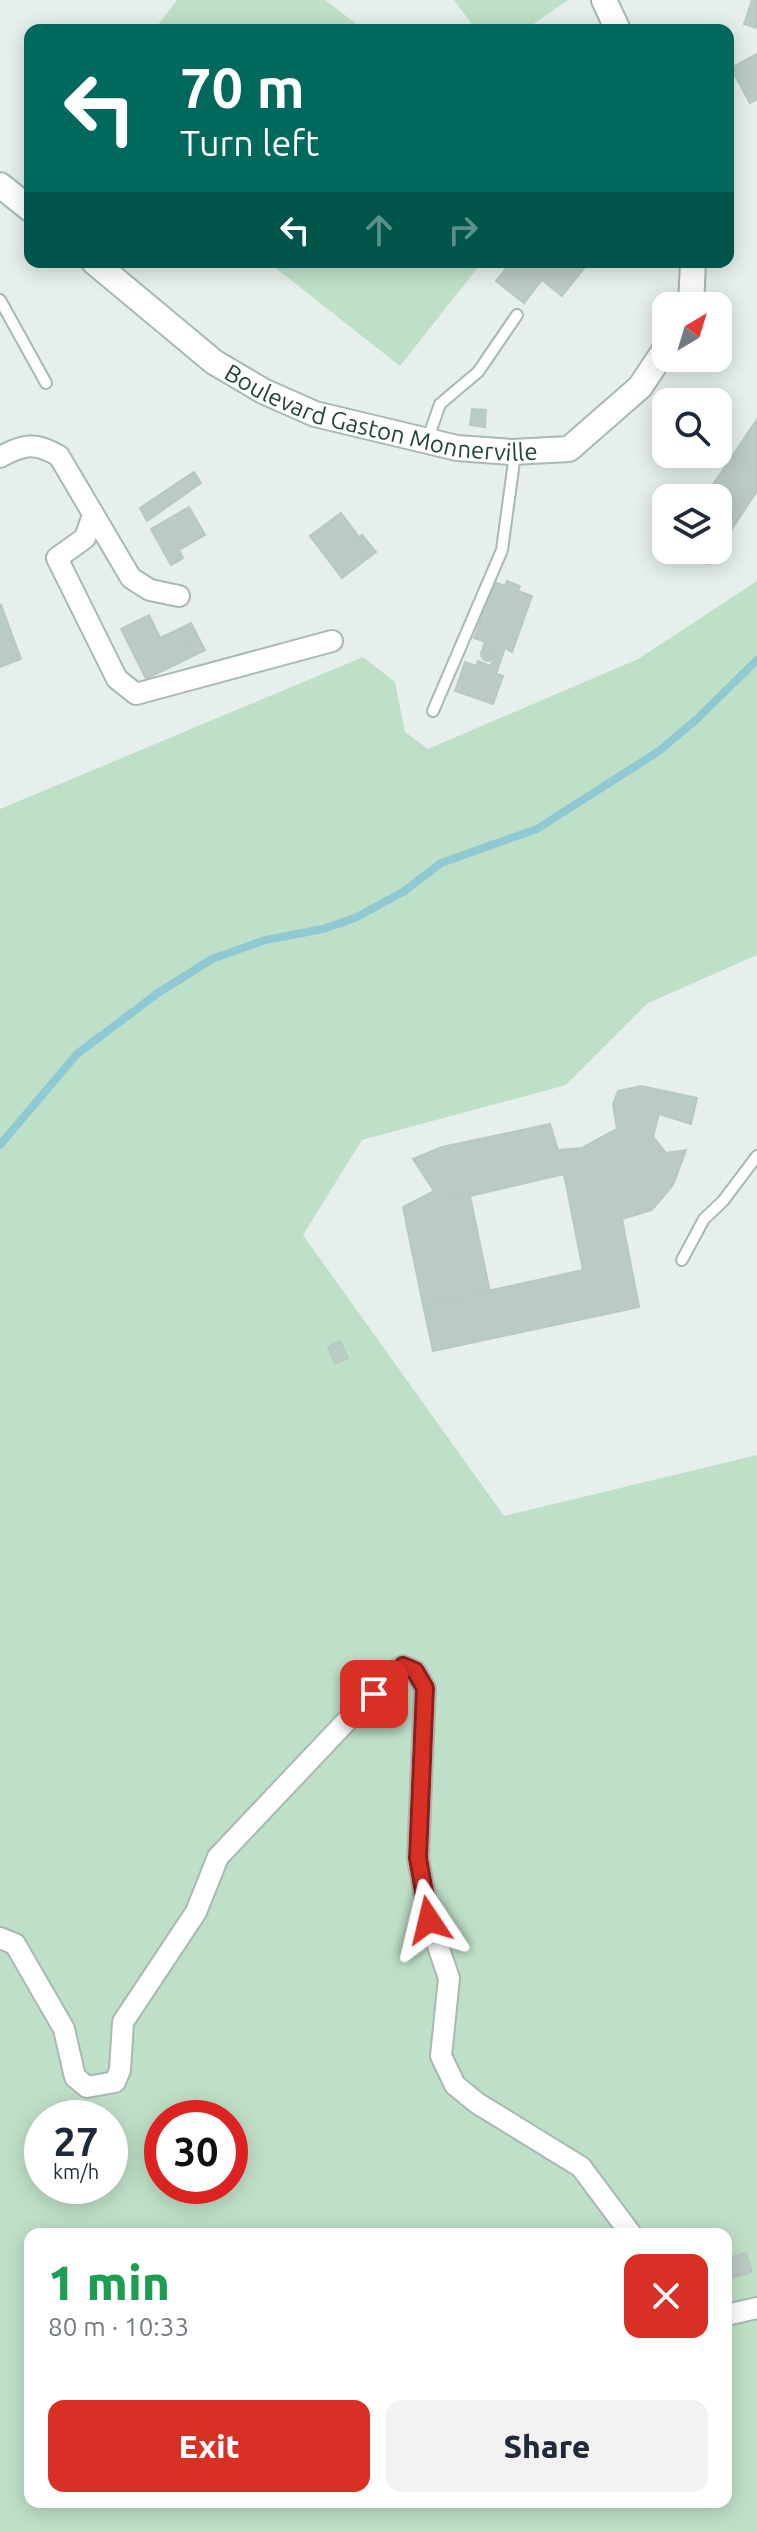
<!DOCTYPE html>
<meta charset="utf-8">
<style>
body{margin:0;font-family:Ubuntu,sans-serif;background:#f2f2f3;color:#1f2937;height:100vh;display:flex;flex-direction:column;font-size:30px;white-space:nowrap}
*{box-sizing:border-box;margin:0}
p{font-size:26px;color:#747a83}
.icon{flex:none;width:44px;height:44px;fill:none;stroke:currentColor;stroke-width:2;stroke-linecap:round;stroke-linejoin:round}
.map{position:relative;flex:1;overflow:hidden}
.side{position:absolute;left:24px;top:2228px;width:708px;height:280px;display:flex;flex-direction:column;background:#fff;border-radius:16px;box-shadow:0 4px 20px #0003}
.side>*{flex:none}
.banner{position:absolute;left:24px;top:24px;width:710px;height:244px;border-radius:16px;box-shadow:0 4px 20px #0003;background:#00695c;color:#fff;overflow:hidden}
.needle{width:52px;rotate:38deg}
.buttons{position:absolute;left:652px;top:292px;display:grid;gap:16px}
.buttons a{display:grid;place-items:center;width:80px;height:80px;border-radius:16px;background:#fff;box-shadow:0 4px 20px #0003;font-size:40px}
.speed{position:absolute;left:24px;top:2100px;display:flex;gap:16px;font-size:40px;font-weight:700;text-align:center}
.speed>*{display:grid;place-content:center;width:104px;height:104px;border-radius:50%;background:#fff;box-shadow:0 4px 20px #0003;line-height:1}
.speed small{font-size:20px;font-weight:400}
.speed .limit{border:12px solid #d22;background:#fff;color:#111}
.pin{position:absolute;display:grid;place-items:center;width:68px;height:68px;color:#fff;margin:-34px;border-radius:16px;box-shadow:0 4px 12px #0006}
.me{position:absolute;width:88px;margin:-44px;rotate:350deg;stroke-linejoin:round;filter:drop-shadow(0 0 6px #0008)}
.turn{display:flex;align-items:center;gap:28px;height:168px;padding:0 24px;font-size:36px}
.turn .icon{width:104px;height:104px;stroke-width:2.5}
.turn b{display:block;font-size:56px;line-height:68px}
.lanes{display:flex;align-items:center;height:76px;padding:0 24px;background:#0003;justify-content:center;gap:40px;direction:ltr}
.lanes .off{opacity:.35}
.round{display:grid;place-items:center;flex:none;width:84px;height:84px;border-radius:16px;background:#f2f2f3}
.headline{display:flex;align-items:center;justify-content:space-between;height:136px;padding:0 24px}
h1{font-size:48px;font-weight:800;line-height:60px;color:#1e9e55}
.cta{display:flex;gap:16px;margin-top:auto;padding:16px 24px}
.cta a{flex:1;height:92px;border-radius:16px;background:#d93025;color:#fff;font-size:32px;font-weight:800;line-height:92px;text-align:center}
.cta a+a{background:#f2f2f3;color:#1f2937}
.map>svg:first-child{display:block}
.green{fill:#bfe0c8;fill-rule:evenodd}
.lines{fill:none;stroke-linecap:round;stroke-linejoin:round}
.stream{stroke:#8ec9d4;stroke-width:8}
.building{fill:#bbcac4;stroke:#b8c9c2;stroke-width:2}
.service-casing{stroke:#a8b8b2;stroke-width:14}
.minor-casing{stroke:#a8b8b2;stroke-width:24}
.tertiary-casing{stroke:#a8b8b2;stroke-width:28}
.service{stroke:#fff;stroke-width:10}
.minor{stroke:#fff;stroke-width:20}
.tertiary{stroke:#fff;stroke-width:24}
.route-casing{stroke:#8d1f18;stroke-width:20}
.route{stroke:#d93025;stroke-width:14}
.labels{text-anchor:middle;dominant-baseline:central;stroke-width:7;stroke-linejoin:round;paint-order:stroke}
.street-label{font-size:24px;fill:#24423a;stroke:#f7fbf9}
</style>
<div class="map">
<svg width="757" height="2532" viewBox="0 0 757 2532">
<rect width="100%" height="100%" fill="#e6efeb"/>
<g class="green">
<path d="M 177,0 L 325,0 L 364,30 L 154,30 Z"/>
<path d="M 454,0 L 568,0 L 525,30 L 476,30 Z"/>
<path d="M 268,262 L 482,262 L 400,366 Z"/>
<path d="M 757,581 L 757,955 L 648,1003 L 566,1085 L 362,1140 L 303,1235 L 504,1516 L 757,1455 L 757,2532 L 0,2532 L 0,809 L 363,657 L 395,682 L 405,732 L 428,749 L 638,659 ZM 42,2118 L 110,2118 L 110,2186 L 42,2186 ZM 162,2118 L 230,2118 L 230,2186 L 162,2186 ZM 30,2234 L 726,2234 L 726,2502 L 30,2502 Z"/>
</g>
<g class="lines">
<path class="stream" d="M 0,1145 L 77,1054 L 158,993 L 212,959 L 265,940 L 323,929 L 355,918 L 403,892 L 441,863 L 537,829 L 659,751 L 697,719 L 757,660"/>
</g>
<g class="building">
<path d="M 752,0 L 757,0 L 757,28 L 744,24 Z"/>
<path d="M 757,54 L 757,99 L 750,103 L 731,68 Z"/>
<path d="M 511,262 L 586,262 L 588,263 L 562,296 L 542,280 L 524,303 L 496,281 Z"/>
<path d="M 472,409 L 486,410 L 485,427 L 470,425 Z"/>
<path d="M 757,419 L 757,491 L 718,550 L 718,498 L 704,498 Z"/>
<path d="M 194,472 L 201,483 L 147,521 L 140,508 Z"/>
<path d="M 189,507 L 205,535 L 179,550 L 183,558 L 171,565 L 151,529 Z"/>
<path d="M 341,513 L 359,537 L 355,540 L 368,558 L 342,578 L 310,536 Z"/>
<path d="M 362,535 L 376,552 L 368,558 L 355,540 Z"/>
<path d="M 699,550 L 718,550 L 709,564 L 696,555 Z"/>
<path d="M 507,581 L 520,586 L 518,591 L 532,596 L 512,652 L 505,648 L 496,674 L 503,676 L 493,704 L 455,691 L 465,662 L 476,666 L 478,661 L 490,666 L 493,661 L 496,650 L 483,647 L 485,642 L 474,638 L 495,582 L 505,586 Z"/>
<path d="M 1,605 L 21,659 L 0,667 L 0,606 Z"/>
<path d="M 149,615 L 160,638 L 181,628 L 195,655 L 146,679 L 121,629 Z"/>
<path d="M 191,623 L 205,650 L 195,655 L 181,628 Z"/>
<circle cx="488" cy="654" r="7"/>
<path d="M 641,1086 L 697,1098 L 691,1124 L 659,1114 L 653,1137 L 666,1153 L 686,1150 L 673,1185 L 652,1210 L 622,1219 L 639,1307 L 433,1351 L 423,1305 L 583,1270 L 564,1174 L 470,1196 L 434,1191 L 413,1159 L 442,1147 L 550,1124 L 558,1150 L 582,1148 L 617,1129 L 613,1104 L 618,1091 Z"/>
<path d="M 434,1191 L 470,1196 L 490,1292 L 423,1305 L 403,1207 Z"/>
<path d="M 340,1341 L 348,1358 L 335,1364 L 328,1347 Z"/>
<path d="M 746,2253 L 752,2272 L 731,2278 L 726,2259 Z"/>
</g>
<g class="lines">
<g class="service-casing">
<g id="service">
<path d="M 0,300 L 46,383"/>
<path d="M 427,441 L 440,404 L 478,372 L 517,315"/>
<path d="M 433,711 L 502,550 L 515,454"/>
<path d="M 682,1260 L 704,1219 L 723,1201 L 757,1156"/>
</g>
</g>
<g class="minor-casing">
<g id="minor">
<path d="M 0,457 C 24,444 35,442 59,456 L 131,578 L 150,590 L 179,596"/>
<path d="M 93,515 L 85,538 L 57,558 L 117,679 L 136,694 L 332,641"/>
<path d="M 0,1938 L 15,1944 L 64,2029 L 75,2077 L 87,2087 L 115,2082 L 120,2070 L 123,2022 L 196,1912 L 218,1857 L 393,1672 L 403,1666 L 415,1671 L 425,1688 L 418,1858 L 429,1920 L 449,1978 L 441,2056 L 455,2085 L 477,2103 L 581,2167 L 631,2234"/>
<path d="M 726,2315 L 757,2308"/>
</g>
</g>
<g class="tertiary-casing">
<g id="tertiary">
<path d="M 604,0 L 618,30"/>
<path d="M 0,185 L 30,209"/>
<path id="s1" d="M 94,262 L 214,362 L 263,391 L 315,414 L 457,448 L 512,452 L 569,449 L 640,387 L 666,348"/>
<path d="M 691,306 L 693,262"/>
</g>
</g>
<use href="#service" class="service"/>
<use href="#minor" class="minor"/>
<use href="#tertiary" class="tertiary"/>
</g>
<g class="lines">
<g class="route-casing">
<path id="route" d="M 374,1694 L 403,1666 L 415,1671 L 425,1688 L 418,1858 L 429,1920"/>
</g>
<use href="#route" class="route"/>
</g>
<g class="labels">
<g class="street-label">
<text stroke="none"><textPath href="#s1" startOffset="334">Boulevard Gaston Monnerville</textPath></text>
</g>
</g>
</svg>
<div class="buttons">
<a><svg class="needle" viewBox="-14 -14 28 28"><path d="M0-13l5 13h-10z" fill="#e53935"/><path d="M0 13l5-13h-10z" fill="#747a83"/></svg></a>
<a><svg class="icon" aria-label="search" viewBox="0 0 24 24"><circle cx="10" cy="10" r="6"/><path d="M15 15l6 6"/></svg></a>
<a><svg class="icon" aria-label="layers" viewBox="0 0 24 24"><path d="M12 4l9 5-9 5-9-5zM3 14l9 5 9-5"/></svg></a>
</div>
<div class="speed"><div>27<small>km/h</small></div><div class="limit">30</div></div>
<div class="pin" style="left:374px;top:1694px;background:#d93025"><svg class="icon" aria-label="arrive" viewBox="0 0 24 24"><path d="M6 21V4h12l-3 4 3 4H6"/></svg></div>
<svg class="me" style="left:429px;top:1920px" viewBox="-20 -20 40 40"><path d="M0-17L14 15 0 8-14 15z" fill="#d93025" stroke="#fff" stroke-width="4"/></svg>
<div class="banner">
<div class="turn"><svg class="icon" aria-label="left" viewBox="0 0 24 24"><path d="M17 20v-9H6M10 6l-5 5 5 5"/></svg><div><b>70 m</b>Turn left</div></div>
<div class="lanes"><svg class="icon" aria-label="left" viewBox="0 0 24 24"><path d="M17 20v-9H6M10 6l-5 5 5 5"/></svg><svg class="icon off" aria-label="ahead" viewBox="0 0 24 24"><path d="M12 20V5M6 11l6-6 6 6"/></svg><svg class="icon off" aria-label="right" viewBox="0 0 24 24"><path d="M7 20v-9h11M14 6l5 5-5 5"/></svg></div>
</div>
<section class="side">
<div class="headline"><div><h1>1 min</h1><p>80 m · 10:33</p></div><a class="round" style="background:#d93025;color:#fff"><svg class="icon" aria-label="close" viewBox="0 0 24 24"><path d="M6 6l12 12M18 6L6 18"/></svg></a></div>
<div class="cta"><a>Exit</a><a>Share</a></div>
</section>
</div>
